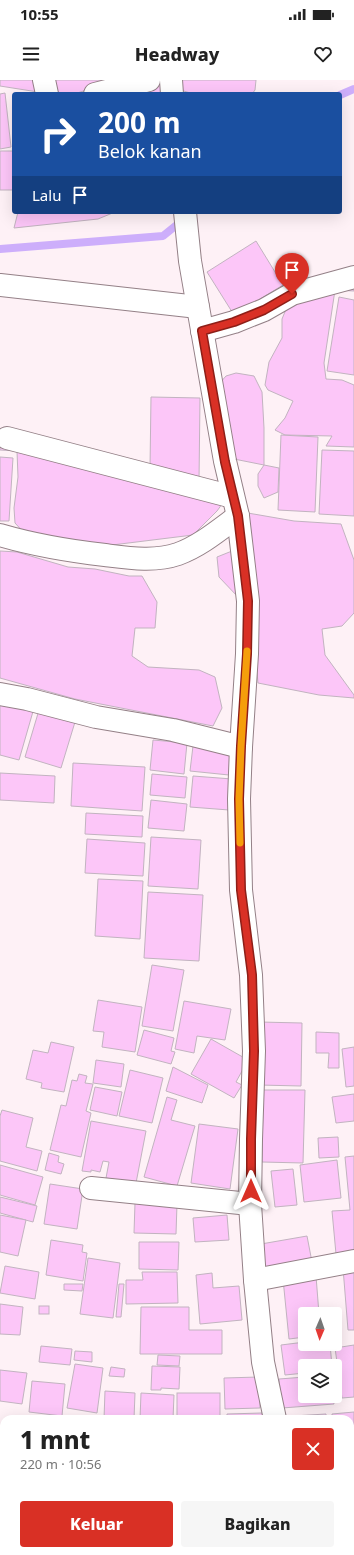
<!DOCTYPE html>
<html lang="id">
<meta charset="utf-8">
<style>
body{margin:0;font-family:"Noto Sans",sans-serif;background:#f6f6f6;color:#222;height:100vh;display:flex;flex-direction:column;font-size:15px;white-space:nowrap}
*{box-sizing:border-box;margin:0}
p{font-size:13px;color:#767676}
.icon{flex:none;width:22px;height:22px;fill:none;stroke:currentColor;stroke-width:2;stroke-linecap:round;stroke-linejoin:round}
.map{position:relative;flex:1;overflow:hidden}
.panel{position:absolute;left:0px;top:1335px;width:354px;height:140px;display:flex;flex-direction:column;background:#fff;border-radius:12px 12px 0 0;box-shadow:0 4px 16px #0002}
.panel>*{flex:none}
.banner{position:absolute;left:12px;top:12px;width:330px;height:122px;border-radius:4px;box-shadow:0 4px 16px #0002;background:#1a4fa0;color:#fff;overflow:hidden}
.needle{width:26px;rotate:182deg}
.tools{position:absolute;left:298px;top:1227px;display:grid;gap:8px}
.tools a{display:grid;place-items:center;width:44px;height:44px;border-radius:4px;background:#fff;box-shadow:0 4px 16px #0002;font-size:20px}
.pin{position:absolute;display:grid;place-items:center;width:34px;height:34px;color:#fff;margin:-41px -17px;border-radius:50% 50% 50% 0;rotate:-45deg;box-shadow:0 0 4px #0007}
.pin .icon{rotate:45deg}
.me{position:absolute;width:44px;margin:-22px;rotate:0deg;stroke-linejoin:round;filter:drop-shadow(0 0 3px #0008)}
.turn{display:flex;align-items:center;gap:14px;height:84px;padding:0 20px;font-size:18px}
.turn .icon{width:52px;height:52px;stroke-width:2.5}
.turn b{display:block;font-size:28px;line-height:34px}
.then{display:flex;align-items:center;height:38px;padding:0 20px;background:#0003;gap:8px;font-size:15px}
.round{display:grid;place-items:center;flex:none;width:42px;height:42px;border-radius:4px;background:#f6f6f6}
.head{display:flex;align-items:center;justify-content:space-between;height:68px;padding:0 20px}
h1{font-size:24px;font-weight:800;line-height:30px}
.button{display:flex;gap:8px;margin-top:auto;padding:8px 20px}
.button a{flex:1;height:46px;border-radius:4px;background:#d93025;color:#fff;font-size:16px;font-weight:800;line-height:46px;text-align:center}
.button a+a{background:#f6f6f6;color:#222}
.status{display:flex;justify-content:space-between;align-items:center;height:28px;padding:0 20px;background:#fff;direction:ltr}
.status svg{height:11px;fill:currentColor}
header{display:flex;justify-content:space-between;align-items:center;height:52px;padding:0 20px;background:#fff;font-size:18px;font-weight:800}
.map>svg:first-child{display:block}
.lines{fill:none;stroke-linecap:round;stroke-linejoin:round}
.stream{stroke:#cdaefb;stroke-width:8}
.building{fill:#fcc6f8;stroke:#c2b3c0}
.minor-casing{stroke:#948087;stroke-width:24}
.minor{stroke:#fff;stroke-width:22}
.route-casing{stroke:#8d1f18;stroke-width:10}
.route{stroke:#d93025;stroke-width:7}
.slow{stroke:#f59e0b;stroke-width:7}
</style>
<div class="status"><b>10:55</b><svg viewBox="0 0 49 12"><path d="M0 12V9h3v3zM5 12V6h3v6zM10 12V3h3v9zM15 12V0h3v12zM26 1h20v11H26zM47 4h2v5h-2z"/></svg></div>
<header><svg class="icon" aria-label="menu" viewBox="0 0 24 24"><path d="M4 6h16M4 12h16M4 18h16"/></svg>Headway<svg class="icon" aria-label="heart" viewBox="0 0 24 24"><path d="M12 20l-8-8c-3-5 5-10 8-4 3-6 11-1 8 4z"/></svg></header>
<div class="map">
<svg width="354" height="1475" viewBox="0 0 354 1475">
<rect width="100%" height="100%" fill="#fef1f6"/>
<g class="lines">
<g class="stream">
<path d="M 340,15 L 354,9"/>
<path d="M 0,169 L 163,156 L 184,139"/>
</g>
</g>
<g class="building">
<path d="M 0,0 L 41,0 L 38,12 L 0,6 Z"/>
<path d="M 51,0 L 119,0 L 74,14 L 61,14 L 55,10 Z"/>
<path d="M 178,0 L 256,0 L 255,10 L 252,14 L 194,14 L 180,10 Z"/>
<path d="M 166,1 L 167,14 L 117,14 Z"/>
<path d="M 5,13 L 11,67 L 0,69 L 0,14 Z"/>
<rect x="0" y="71" width="14" height="39"/>
<path d="M 18,132 L 115,132 L 98,139 L 14,148 Z"/>
<path d="M 256,161 L 283,205 L 234,235 L 207,192 Z"/>
<path d="M 340,206 L 350,208 L 354,210 L 354,211 L 335,210 L 324,283 L 326,299 L 342,300 L 354,305 L 354,367 L 326,366 L 332,356 L 285,355 L 275,350 L 285,338 L 293,321 L 268,310 L 265,305 L 269,282 L 282,258 L 282,239 L 289,222 L 298,220 L 313,213 Z"/>
<path d="M 339,217 L 354,220 L 354,295 L 327,291 Z"/>
<path d="M 236,293 L 254,296 L 262,312 L 264,348 L 264,385 L 229,378 L 219,304 L 226,296 Z"/>
<path d="M 151,317 L 200,318 L 199,401 L 150,388 Z"/>
<path d="M 281,355 L 318,357 L 315,432 L 278,430 Z"/>
<path d="M 0,358 L 225,420 L 217,431 L 193,455 L 104,466 L 27,456 L 15,443 L 14,428 L 18,397 L 17,371 L 0,370 Z"/>
<path d="M 322,370 L 354,371 L 354,436 L 319,434 Z"/>
<path d="M 0,377 L 13,378 L 9,441 L 0,441 Z"/>
<path d="M 264,385 L 279,388 L 278,412 L 264,418 L 258,406 L 258,394 Z"/>
<path d="M 242,432 L 294,441 L 341,444 L 354,480 L 354,533 L 342,546 L 322,549 L 325,575 L 354,615 L 354,618 L 319,615 L 258,603 Z"/>
<path d="M 0,471 L 17,472 L 68,487 L 95,489 L 129,496 L 142,496 L 157,522 L 155,548 L 135,548 L 132,576 L 148,587 L 199,590 L 215,597 L 222,628 L 213,646 L 75,619 L 0,598 Z"/>
<path d="M 232,471 L 238,517 L 219,497 L 217,477 Z"/>
<path d="M 0,618 L 34,628 L 19,680 L 0,675 Z"/>
<path d="M 39,630 L 75,642 L 61,688 L 25,677 Z"/>
<path d="M 153,660 L 187,663 L 184,694 L 150,690 Z"/>
<path d="M 193,666 L 231,670 L 229,695 L 190,691 Z"/>
<path d="M 73,683 L 145,687 L 142,731 L 71,726 Z"/>
<path d="M 0,693 L 55,696 L 54,723 L 0,720 Z"/>
<path d="M 152,694 L 187,697 L 185,718 L 150,715 Z"/>
<path d="M 193,696 L 232,699 L 229,730 L 190,727 Z"/>
<path d="M 151,720 L 187,724 L 184,751 L 148,748 Z"/>
<path d="M 86,733 L 143,736 L 142,757 L 85,754 Z"/>
<path d="M 151,757 L 201,760 L 198,809 L 148,806 Z"/>
<path d="M 87,759 L 145,763 L 143,796 L 85,793 Z"/>
<path d="M 98,799 L 143,801 L 140,859 L 95,856 Z"/>
<path d="M 148,812 L 203,815 L 199,881 L 144,878 Z"/>
<path d="M 152,885 L 184,890 L 173,951 L 142,946 Z"/>
<path d="M 98,920 L 142,927 L 135,972 L 102,967 L 104,952 L 93,951 Z"/>
<path d="M 184,921 L 231,929 L 225,960 L 197,956 L 194,973 L 175,969 Z"/>
<path d="M 260,942 L 302,943 L 301,1006 L 259,1005 Z"/>
<path d="M 144,950 L 174,958 L 171,971 L 175,972 L 171,984 L 137,975 Z"/>
<path d="M 316,952 L 339,953 L 339,988 L 328,988 L 329,973 L 316,973 Z"/>
<path d="M 211,959 L 248,980 L 236,1002 L 242,1005 L 234,1018 L 191,994 Z"/>
<path d="M 51,962 L 74,967 L 64,1012 L 41,1008 L 42,1003 L 26,999 L 33,970 L 48,973 Z"/>
<path d="M 354,967 L 354,1006 L 346,1007 L 342,969 Z"/>
<path d="M 96,980 L 124,984 L 121,1007 L 93,1003 Z"/>
<path d="M 173,987 L 208,1005 L 202,1023 L 166,1011 Z"/>
<path d="M 130,990 L 163,998 L 152,1043 L 119,1036 Z"/>
<path d="M 79,994 L 87,996 L 85,1003 L 93,1004 L 86,1031 L 91,1033 L 81,1077 L 50,1070 L 61,1025 L 66,1026 L 72,1000 L 77,1001 Z"/>
<path d="M 95,1007 L 122,1012 L 117,1036 L 90,1030 Z"/>
<path d="M 263,1010 L 305,1010 L 303,1083 L 262,1082 Z"/>
<path d="M 354,1014 L 354,1041 L 336,1043 L 332,1017 Z"/>
<path d="M 167,1017 L 177,1020 L 171,1040 L 195,1046 L 177,1106 L 144,1097 Z"/>
<path d="M 2,1030 L 33,1038 L 26,1067 L 42,1071 L 37,1091 L 0,1081 L 0,1036 Z"/>
<path d="M 91,1041 L 146,1051 L 136,1103 L 106,1098 L 109,1082 L 103,1081 L 100,1092 L 91,1090 L 91,1092 L 82,1091 Z"/>
<path d="M 199,1044 L 238,1049 L 230,1109 L 191,1103 Z"/>
<path d="M 338,1057 L 339,1077 L 319,1078 L 318,1058 Z"/>
<path d="M 49,1073 L 59,1076 L 58,1082 L 64,1084 L 61,1094 L 45,1090 Z"/>
<path d="M 354,1076 L 354,1172 L 336,1174 L 332,1131 L 350,1130 L 345,1077 Z"/>
<path d="M 337,1080 L 341,1118 L 304,1122 L 300,1085 Z"/>
<path d="M 0,1085 L 43,1097 L 35,1125 L 0,1115 Z"/>
<path d="M 293,1089 L 297,1125 L 275,1127 L 271,1091 Z"/>
<path d="M 50,1104 L 83,1109 L 77,1149 L 44,1144 Z"/>
<path d="M 0,1117 L 37,1126 L 33,1142 L 0,1133 Z"/>
<path d="M 135,1123 L 177,1124 L 176,1154 L 134,1153 Z"/>
<path d="M 0,1135 L 26,1140 L 18,1176 L 0,1172 Z"/>
<path d="M 227,1135 L 229,1160 L 195,1162 L 193,1138 Z"/>
<path d="M 307,1156 L 312,1182 L 265,1190 L 261,1164 Z"/>
<path d="M 51,1160 L 83,1165 L 82,1172 L 87,1173 L 83,1201 L 46,1195 Z"/>
<path d="M 139,1162 L 179,1162 L 178,1190 L 139,1189 Z"/>
<path d="M 88,1178 L 120,1183 L 113,1238 L 80,1234 Z"/>
<path d="M 5,1186 L 39,1192 L 35,1219 L 0,1213 Z"/>
<path d="M 343,1188 L 354,1188 L 354,1250 L 348,1250 Z"/>
<path d="M 142,1192 L 177,1192 L 178,1223 L 126,1224 L 126,1200 L 143,1200 Z"/>
<path d="M 212,1193 L 213,1208 L 239,1206 L 242,1240 L 200,1244 L 196,1195 Z"/>
<path d="M 316,1196 L 319,1234 L 305,1234 L 305,1257 L 289,1259 L 283,1199 Z"/>
<path d="M 64,1204 L 83,1204 L 82,1211 L 64,1210 Z"/>
<path d="M 119,1204 L 124,1204 L 121,1237 L 116,1237 Z"/>
<path d="M 0,1224 L 23,1227 L 20,1255 L 0,1254 Z"/>
<rect x="39" y="1226" width="10" height="8"/>
<path d="M 141,1227 L 189,1227 L 189,1250 L 222,1250 L 222,1274 L 140,1274 Z"/>
<path d="M 305,1262 L 305,1264 L 330,1264 L 332,1286 L 305,1286 L 305,1293 L 285,1295 L 281,1265 Z"/>
<path d="M 354,1265 L 354,1317 L 342,1318 L 335,1268 Z"/>
<path d="M 41,1266 L 72,1269 L 70,1285 L 39,1282 Z"/>
<path d="M 75,1271 L 92,1272 L 92,1282 L 74,1280 Z"/>
<path d="M 158,1275 L 180,1276 L 179,1286 L 157,1285 Z"/>
<path d="M 75,1284 L 103,1288 L 97,1333 L 67,1328 Z"/>
<path d="M 152,1286 L 180,1287 L 179,1309 L 161,1308 L 161,1310 L 151,1310 Z"/>
<path d="M 111,1287 L 125,1289 L 124,1297 L 109,1296 Z"/>
<path d="M 0,1290 L 27,1293 L 22,1324 L 0,1321 Z"/>
<path d="M 259,1297 L 260,1328 L 225,1329 L 224,1298 Z"/>
<path d="M 305,1297 L 305,1316 L 333,1316 L 334,1324 L 282,1328 L 279,1299 Z"/>
<path d="M 32,1301 L 65,1304 L 62,1336 L 29,1332 Z"/>
<path d="M 105,1311 L 135,1313 L 134,1339 L 104,1339 Z"/>
<path d="M 141,1313 L 174,1315 L 173,1339 L 140,1339 Z"/>
<rect x="177" y="1313" width="43" height="26"/>
<path d="M 354,1332 L 354,1394 L 350,1395 L 350,1339 L 332,1339 L 332,1334 Z"/>
<path d="M 262,1333 L 263,1339 L 227,1339 L 227,1334 Z"/>
<path d="M 326,1334 L 326,1339 L 293,1339 L 293,1336 Z"/>
<path d="M 2,1365 L 4,1365 L 4,1407 L 0,1406 L 0,1377 Z"/>
<rect x="350" y="1403" width="4" height="28"/>
<rect x="350" y="1436" width="4" height="28"/>
<path d="M 30,1471 L 51,1471 L 50,1475 L 30,1475 Z"/>
<rect x="53" y="1471" width="51" height="4"/>
<path d="M 109,1471 L 154,1471 L 153,1475 L 109,1475 Z"/>
<rect x="158" y="1471" width="34" height="4"/>
<path d="M 197,1471 L 227,1471 L 227,1475 L 196,1475 Z"/>
<rect x="342" y="1471" width="12" height="4"/>
<rect x="232" y="1473" width="37" height="2"/>
</g>
<g class="lines">
<g class="minor-casing">
<g id="minor">
<path d="M 44,0 L 47,14"/>
<path d="M 171,0 L 172,14"/>
<path d="M 95,14 L 149,0"/>
<path d="M 185,132 L 190,181 L 198,227 L 225,381 L 238,436 L 248,521 L 247,574 L 241,667 L 239,719 L 241,810 L 251,895 L 254,971 L 251,1059 L 250,1124 L 255,1200 L 263,1282 L 275,1339"/>
<path d="M 0,205 L 198,227"/>
<path d="M 202,251 L 234,242 L 264,230 L 292,214 L 354,197"/>
<path d="M 7,358 L 233,417"/>
<path d="M 0,455 C 34,465 70,471 105,475 C 129,478 155,482 178,474 C 200,466 219,450 238,436"/>
<path d="M 0,614 L 27,619 L 96,637 L 173,650 L 241,667"/>
<path d="M 91,1108 L 250,1124"/>
<path d="M 255,1200 L 354,1181"/>
<path d="M 285,1475 L 285,1471"/>
</g>
</g>
<use href="#minor" class="minor"/>
</g>
<g class="lines">
<g class="route-casing">
<path id="route" d="M 251,1111 L 251,1059 L 254,971 L 252,895 L 241,810 L 239,719 L 241,666 L 247,574 L 248,521 L 238,436 L 225,382 L 202,251 L 234,242 L 264,230 L 292,214"/>
</g>
<use href="#route" class="route"/>
<path class="slow" d="M 240,763 L 239,719 L 241,666 L 247,571"/>
</g>
</svg>
<div class="tools">
<a><svg class="needle" viewBox="-14 -14 28 28"><path d="M0-13l5 13h-10z" fill="#e53935"/><path d="M0 13l5-13h-10z" fill="#767676"/></svg></a>
<a><svg class="icon" aria-label="layers" viewBox="0 0 24 24"><path d="M12 4l9 5-9 5-9-5zM3 14l9 5 9-5"/></svg></a>
</div>
<div class="pin" style="left:292px;top:214px;background:#d93025"><svg class="icon" aria-label="arrive" viewBox="0 0 24 24"><path d="M6 21V4h12l-3 4 3 4H6"/></svg></div>
<svg class="me" style="left:251px;top:1111px" viewBox="-20 -20 40 40"><path d="M0-17L14 15 0 8-14 15z" fill="#d93025" stroke="#fff" stroke-width="4"/></svg>
<div class="banner">
<div class="turn"><svg class="icon" aria-label="right" viewBox="0 0 24 24"><path d="M7 20v-9h11M14 6l5 5-5 5"/></svg><div><b>200 m</b>Belok kanan</div></div>
<div class="then">Lalu<svg class="icon" aria-label="arrive" viewBox="0 0 24 24"><path d="M6 21V4h12l-3 4 3 4H6"/></svg></div>
</div>
<section class="panel">
<div class="head"><div><h1>1 mnt</h1><p>220 m · 10:56</p></div><a class="round" style="background:#d93025;color:#fff"><svg class="icon" aria-label="close" viewBox="0 0 24 24"><path d="M6 6l12 12M18 6L6 18"/></svg></a></div>
<div class="button"><a>Keluar</a><a>Bagikan</a></div>
</section>
</div>
